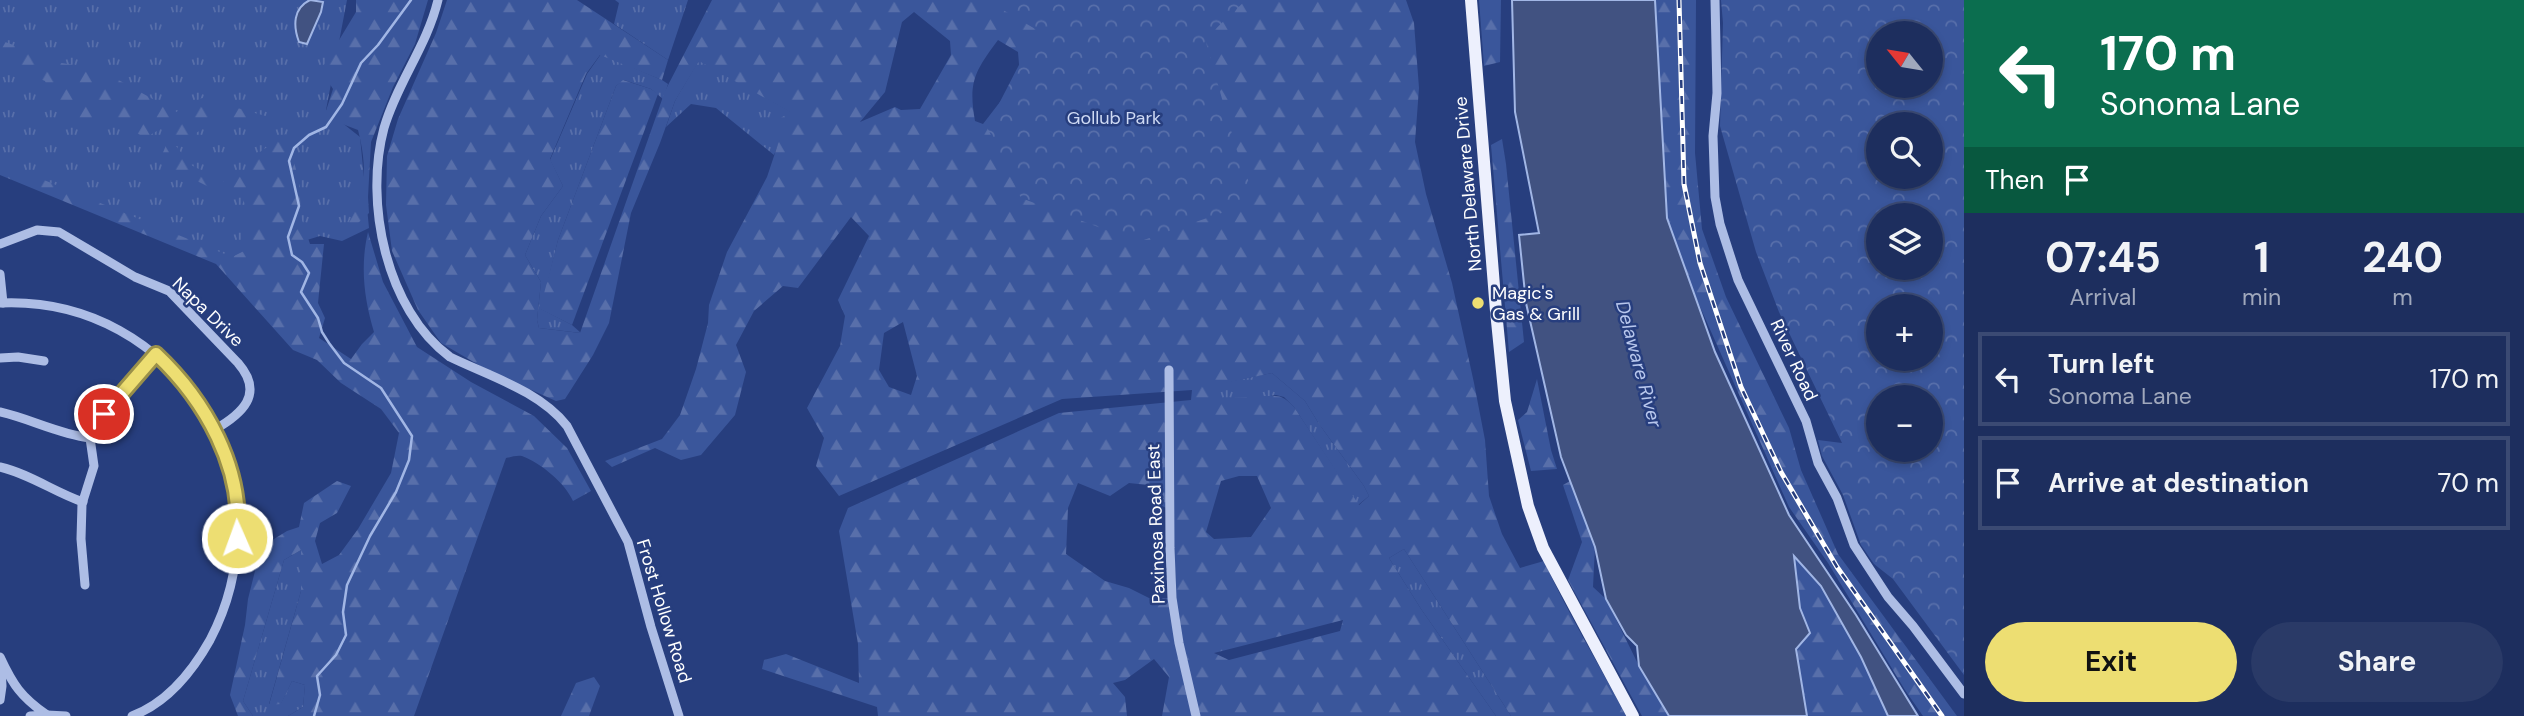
<!DOCTYPE html>
<meta charset="utf-8">
<style>
body{margin:0;font-family:"DM Sans",sans-serif;background:#2a3a67;color:#f1f3f6;height:100vh;display:flex;flex-direction:column;font-size:26px;white-space:nowrap}
*{box-sizing:border-box;margin:0}
p{font-size:23px;color:#a0a8bc}
.icon{flex:none;width:38px;height:38px;fill:none;stroke:currentColor;stroke-width:2;stroke-linecap:round;stroke-linejoin:round}
.map{position:relative;flex:1;overflow:hidden}
.drawer{display:flex;flex-direction:column;background:#1d2e5e;width:560px}
.drawer>*{flex:none}
.guide{background:#0b6e4f;color:#fff;overflow:hidden}
.needle{width:46px;rotate:300deg}
.fabs{position:absolute;left:1866px;top:21px;display:grid;gap:14px}
.fabs a{display:grid;place-items:center;width:77px;height:77px;border-radius:50%;background:#1d2e5e;box-shadow:0 4px 10px #0003,0 0 0 2px #3b4a73;font-size:35px}
.pin{position:absolute;display:grid;place-items:center;width:60px;height:60px;color:#fff;margin:-30px;border:4px solid #fff;border-radius:50%;box-shadow:0 2px 7px #0007}
.me{position:absolute;width:77px;margin:-38px;rotate:358deg;stroke-linejoin:round;filter:drop-shadow(0 0 5px #0008)}
.turn{display:flex;align-items:center;gap:24px;height:147px;padding:0 21px;font-size:32px}
.turn .icon{width:91px;height:91px;stroke-width:2.5}
.turn b{display:block;font-size:49px;line-height:60px}
.then{display:flex;align-items:center;height:66px;padding:0 21px;background:#0003;gap:14px;font-size:26px}
.eta{display:flex;justify-content:space-evenly;align-items:center;height:119px;text-align:center}
.eta b{font-size:42px;font-weight:700;line-height:49px}
.button{display:flex;gap:14px;margin-top:auto;padding:14px 21px}
.button a{flex:1;height:80px;border-radius:42px;background:#edde72;color:#111;font-size:28px;font-weight:700;line-height:80px;text-align:center}
.button a+a{background:#2a3a67;color:#f1f3f6}
ul{padding:0;list-style:none}
li{display:flex;align-items:center;gap:21px;height:94px;margin:0 14px 10px;padding:0 7px;border:4px solid #3b4a73;border-radius:0px}
li div{flex:1}
li b{display:block;font-size:26px}
li em{font-style:normal}
main{display:flex;flex:1;min-height:0}
.map>svg:first-child{display:block}
.grass{fill:url(#grass-tufts)}
.forest{fill:url(#forest-firs);fill-rule:evenodd}
.park{fill:url(#park-crowns);fill-rule:evenodd}
.water{fill:#415281;stroke:#a1b6e5;stroke-width:2}
.lines{fill:none;stroke-linecap:round;stroke-linejoin:round}
.stream{stroke:#a1b6e5;stroke-width:2.5}
.minor{stroke:#adbde5;stroke-width:9}
.major{stroke:#edf0fd;stroke-width:12}
.rail-casing{stroke:#fff;stroke-width:5}
.rail{stroke:#273e7e;stroke-width:2.5;stroke-dasharray:8;stroke-linecap:butt}
.route-casing{stroke:#9a904a;stroke-width:18}
.route{stroke:#edde72;stroke-width:12}
.poi-dot{fill:#edde72;stroke:#273e7e;stroke-width:2.5}
.labels{text-anchor:middle;dominant-baseline:central;stroke-width:5;stroke-linejoin:round;paint-order:stroke}
.park-label{font-size:18px;fill:#cfdaf4;stroke:#273e7e}
.street-label{font-size:18px;fill:#fff;stroke:#273e7e}
.poi-label{font-size:18px;fill:#fff;stroke:#273e7e;text-anchor:start}
.water-label{font-size:19px;font-style:italic;fill:#b8c7ed;stroke:#273e7e}
</style>
<main>
<div class="map">
<svg width="1964" height="716" viewBox="0 0 1964 716">
<defs>
<pattern id="grass-tufts" width="24" height="20" patternUnits="userSpaceOnUse" patternTransform="scale(1.75)"><rect width="24" height="20" fill="#3a569b"/><path d="M3 7l-1-3M5 7V3M7 7l1-3M15 17l-1-3M17 17v-4M19 17l1-3" fill="none" stroke="#586faa"/></pattern>
<pattern id="forest-firs" width="22" height="20" patternUnits="userSpaceOnUse" patternTransform="scale(1.75)"><rect width="22" height="20" fill="#3a569b"/><path d="M5 1l3.5 6h-7zM16 11l3.5 6h-7z" fill="#586faa"/></pattern>
<pattern id="park-crowns" width="20" height="18" patternUnits="userSpaceOnUse" patternTransform="scale(1.75)"><rect width="20" height="18" fill="#3a569b"/><path d="M2 6a3 3 0 1 1 6 0M12 15a3 3 0 1 1 6 0" fill="none" stroke="#586faa"/></pattern>
</defs>
<rect width="100%" height="100%" fill="#273e7e"/>
<g class="grass">
<path d="M 0,0 L 347,0 L 326,110 L 360,137 L 369,228 L 342,241 L 320,236 L 228,264 L 0,168 Z"/>
<path d="M 615,0 L 688,0 L 668,60 L 614,24 L 619,3 Z"/>
<path d="M 601,54 L 662,80 L 668,84 L 663,99 L 651,89 L 624,80 L 616,86 L 558,240 L 541,309 L 572,325 L 581,333 L 539,328 L 537,320 L 541,282 L 525,255 L 541,216 L 563,186 L 550,160 L 587,74 Z"/>
<path d="M 699,60 L 791,112 L 774,155 L 716,108 L 691,104 L 666,127 L 675,101 Z"/>
<path d="M 1272,373 L 1305,401 L 1319,424 L 1364,486 L 1369,496 L 1358,505 L 1294,407 L 1284,397 L 1276,395 L 1251,399 L 1219,399 L 1192,389 Z"/>
<path d="M 1404,549 L 1511,716 L 1496,716 L 1421,609 L 1389,558 Z"/>
<path d="M 301,550 L 301,591 L 269,704 L 281,703 L 292,681 L 305,685 L 303,707 L 288,716 L 253,716 L 243,701 L 284,560 Z"/>
</g>
<g class="forest">
<path d="M 356,0 L 428,0 L 415,44 L 393,87 L 371,142 L 368,197 L 369,213 L 358,223 L 345,227 C 368,198 367,165 358,130 L 324,117 L 333,89 L 321,70 L 356,12 Z"/>
<path d="M 447,0 L 577,0 L 668,60 L 662,80 L 600,55 L 586,74 L 550,159 L 563,186 L 541,216 L 525,255 L 541,282 L 537,320 L 539,328 L 580,333 L 665,91 L 712,0 L 1406,0 L 1414,23 L 1419,88 L 1415,142 L 1426,194 L 1452,283 L 1474,383 L 1485,440 L 1489,496 L 1502,534 L 1520,568 L 1544,561 C 1568,614 1599,664 1626,716 L 1511,716 L 1404,549 L 1389,558 L 1421,609 L 1496,716 L 1162,716 L 1169,677 L 1154,659 L 1125,680 L 1113,683 L 1125,697 L 1127,716 L 878,716 L 877,707 L 762,669 L 764,660 L 786,654 L 859,683 L 858,644 L 839,531 L 848,508 L 1059,413 L 1191,400 L 1192,390 L 1062,399 L 839,496 L 816,466 L 824,438 L 807,408 L 840,346 L 845,316 L 838,300 L 869,236 L 851,217 L 798,288 L 783,286 L 754,311 L 736,345 L 746,372 L 735,415 L 701,455 L 681,460 L 655,448 L 612,467 L 605,461 L 662,439 L 680,415 L 696,369 L 708,323 L 709,305 L 727,252 L 767,177 L 780,138 L 773,123 L 790,112 L 699,61 L 675,101 L 660,143 L 631,213 L 609,323 L 593,355 L 565,399 L 556,401 L 489,371 L 441,343 L 418,310 L 392,251 L 386,205 L 387,156 L 398,119 L 436,33 ZM 914,12 L 950,41 L 951,55 L 920,109 L 901,110 L 895,107 L 860,122 L 885,92 L 902,22 ZM 998,40 L 1018,52 L 1020,76 L 983,124 L 975,121 C 968,82 975,71 998,40 ZM 903,322 L 917,376 L 911,395 L 889,387 L 879,370 L 884,333 ZM 1272,373 L 1305,401 L 1319,424 L 1364,486 L 1369,496 L 1359,505 L 1294,407 C 1290,403 1286,399 1281,397 C 1274,394 1232,399 1219,398 L 1221,384 ZM 1239,476 L 1257,476 L 1271,508 L 1251,537 L 1214,539 L 1206,532 L 1221,481 ZM 1078,483 L 1110,496 L 1129,483 L 1148,485 L 1162,506 L 1173,511 L 1176,598 L 1149,598 L 1129,588 L 1105,581 L 1066,554 L 1068,508 ZM 1343,620 L 1340,631 L 1229,660 L 1214,653 Z"/>
<path d="M 1479,0 L 1501,0 L 1500,62 L 1484,66 Z"/>
<path d="M 1642,0 L 1696,0 L 1695,153 L 1702,229 L 1726,297 L 1789,428 L 1801,470 L 1838,554 L 1957,716 L 1923,716 L 1905,690 L 1828,563 L 1789,507 L 1673,246 L 1655,172 Z"/>
<path d="M 0,40 L 61,63 L 97,68 L 176,112 L 202,98 L 273,118 L 270,124 L 214,122 L 196,133 L 193,146 L 176,146 L 191,165 L 224,182 L 244,174 L 257,154 L 286,134 L 299,180 L 301,217 L 310,244 L 324,244 L 318,303 L 325,318 L 319,338 L 351,359 L 362,344 L 374,332 C 364,299 360,266 368,232 L 383,282 L 417,347 L 471,382 L 534,416 L 567,448 L 591,491 L 573,501 C 565,483 541,463 522,456 C 517,455 511,457 506,458 L 414,716 L 288,716 L 303,707 L 305,685 L 292,681 L 281,704 L 269,705 L 301,591 L 301,550 L 284,560 L 243,701 L 253,716 L 238,716 L 230,695 L 245,625 L 248,599 L 261,547 L 287,531 L 299,527 L 304,503 L 337,481 L 351,486 L 337,513 L 320,523 L 315,541 L 322,564 L 339,555 L 358,529 L 391,473 L 399,433 L 381,409 L 341,383 L 317,360 L 293,350 L 216,264 L 0,175 L 0,162 L 232,257 L 244,251 L 241,237 L 250,217 L 242,197 L 217,191 L 159,162 L 167,143 L 162,128 L 145,138 L 119,122 L 99,124 L 60,118 L 45,81 L 28,74 L 0,55 Z"/>
<path d="M 623,80 L 651,89 L 658,94 L 572,325 L 540,309 L 558,240 L 616,86 Z"/>
<path d="M 1502,139 L 1506,164 L 1524,342 L 1509,352 L 1491,145 Z"/>
<path d="M 1537,379 L 1551,450 L 1557,469 L 1531,471 L 1518,420 L 1527,412 Z"/>
<path d="M 1570,481 L 1595,547 L 1593,587 L 1606,599 L 1639,666 L 1669,716 L 1642,716 L 1568,580 L 1582,542 L 1563,485 Z"/>
<path d="M 1793,555 L 1821,586 L 1861,657 L 1888,716 L 1807,716 L 1796,649 L 1810,633 L 1800,608 Z"/>
<path d="M 594,677 L 600,686 L 589,716 L 561,716 L 576,683 Z"/>
</g>
<g class="park">
<path d="M 992,0 L 1246,0 L 1205,39 L 1236,148 L 1256,201 L 1138,242 L 1021,198 L 987,127 L 1037,30 L 991,3 Z"/>
<path d="M 1721,0 L 1964,0 L 1964,675 L 1893,579 L 1874,564 L 1861,545 L 1843,495 L 1822,456 L 1818,440 L 1842,443 L 1779,312 L 1756,252 L 1720,126 L 1723,23 ZM 1878,33 L 1930,33 L 1930,86 L 1878,86 ZM 1878,124 L 1930,124 L 1930,177 L 1878,177 ZM 1878,215 L 1930,215 L 1930,268 L 1878,268 ZM 1878,306 L 1930,306 L 1930,359 L 1878,359 ZM 1878,397 L 1930,397 L 1930,450 L 1878,450 Z"/>
</g>
<g class="water">
<path d="M 310,0 L 323,2 L 321,12 L 307,44 L 299,42 C 293,26 293,8 310,0 Z"/>
<path d="M 1512,0 L 1655,0 L 1667,218 L 1715,352 L 1789,515 L 1856,615 L 1918,716 L 1888,716 L 1861,657 L 1821,586 L 1794,556 L 1800,608 L 1810,633 L 1796,649 L 1807,716 L 1669,716 L 1639,666 L 1637,646 L 1626,635 L 1606,599 L 1595,547 L 1561,457 L 1526,303 L 1519,235 L 1539,233 L 1515,112 Z"/>
</g>
<g class="lines">
<path class="stream" d="M 314,716 L 320,695 L 317,676 L 336,655 L 346,635 L 343,612 L 347,585 L 370,536 L 396,492 L 409,460 L 412,436 L 381,388 L 344,363 L 329,343 L 322,332 L 318,318 L 301,292 L 309,273 L 302,262 L 292,255 L 288,237 L 299,206 L 289,161 L 294,148 L 309,135 L 326,127 L 342,104 L 361,63 L 378,45 L 411,0"/>
<g class="minor">
<path d="M 438,0 C 427,46 397,83 384,128 C 364,202 386,310 450,357 C 489,376 540,391 567,426 L 628,542 L 651,627 L 679,716"/>
<path d="M 1715,0 L 1717,93 L 1713,136 L 1715,197 L 1720,224 L 1738,280 L 1806,421 L 1818,463 L 1837,498 L 1854,545 L 1888,597 L 1913,626 L 1964,694"/>
<path d="M 0,244 L 37,230 L 59,232 L 135,277 L 169,291 L 238,363 C 265,394 242,414 214,430"/>
<path d="M 0,274 L 3,303"/>
<path d="M 0,303 C 178,295 292,484 210,640 C 192,672 167,703 132,716"/>
<path d="M 0,358 L 18,357 L 44,361"/>
<path d="M 1169,370 L 1170,548 L 1172,598 L 1179,643 L 1196,716"/>
<path d="M 0,412 C 31,419 58,434 90,438"/>
<path d="M 90,438 L 95,425 L 156,354"/>
<path d="M 0,467 C 30,474 54,492 83,502"/>
<path d="M 85,585 L 81,539 L 82,504 L 94,466 L 90,438"/>
<path d="M 0,657 C 13,685 21,697 47,715 L 30,716"/>
<path d="M 0,700 L 2,686 L 1,667"/>
<path d="M 47,715 L 66,716"/>
</g>
<path class="major" d="M 1471,0 L 1496,311 L 1505,401 L 1528,506 L 1543,548 L 1633,716"/>
<g class="rail-casing">
<path id="rail" d="M 1679,0 L 1684,184 L 1700,263 L 1741,387 L 1781,472 L 1837,567 L 1942,716"/>
</g>
<use href="#rail" class="rail"/>
</g>
<g class="lines">
<g class="route-casing">
<path id="route" d="M 104,414 L 156,354 C 205,400 244,468 237,538"/>
</g>
<use href="#route" class="route"/>
</g>
<circle class="poi-dot" cx="1478" cy="303" r="7"/>
<g class="labels">
<g class="park-label">
<text x="1114" y="118">Gollub Park</text>
</g>
<g class="street-label">
<text transform="translate(1468 184) rotate(-95)">North Delaware Drive</text>
<text transform="translate(208 312) rotate(44)">Napa Drive</text>
<text transform="translate(1794 360) rotate(65)">River Road</text>
<text transform="translate(1156 524) rotate(-92)">Paxinosa Road East</text>
<text transform="translate(664 611) rotate(73)">Frost Hollow Road</text>
</g>
<g class="poi-label">
<text x="1492" y="293">Magic's<tspan x="1492" dy="21">Gas &amp; Grill</tspan></text>
</g>
<g class="water-label">
<text transform="translate(1639 364) rotate(75)">Delaware River</text>
</g>
</g>
</svg>
<div class="fabs">
<a><svg class="needle" viewBox="-14 -14 28 28"><path d="M0-13l5 13h-10z" fill="#e53935"/><path d="M0 13l5-13h-10z" fill="#a0a8bc"/></svg></a>
<a><svg class="icon" aria-label="search" viewBox="0 0 24 24"><circle cx="10" cy="10" r="6"/><path d="M15 15l6 6"/></svg></a>
<a><svg class="icon" aria-label="layers" viewBox="0 0 24 24"><path d="M12 4l9 5-9 5-9-5zM3 14l9 5 9-5"/></svg></a>
<a>+</a>
<a>−</a>
</div>
<div class="pin" style="left:104px;top:414px;background:#d93025"><svg class="icon" aria-label="arrive" viewBox="0 0 24 24"><path d="M6 21V4h12l-3 4 3 4H6"/></svg></div>
<svg class="me" style="left:237px;top:538px" viewBox="-20 -20 40 40"><circle r="17" fill="#edde72" stroke="#fff" stroke-width="3"/><path d="M0-11L8 9 0 5-8 9z" fill="#fff"/></svg>
</div>
<section class="drawer">
<div class="guide">
<div class="turn"><svg class="icon" aria-label="left" viewBox="0 0 24 24"><path d="M17 20v-9H6M10 6l-5 5 5 5"/></svg><div><b>170 m</b>Sonoma Lane</div></div>
<div class="then">Then<svg class="icon" aria-label="arrive" viewBox="0 0 24 24"><path d="M6 21V4h12l-3 4 3 4H6"/></svg></div>
</div>
<div class="eta">
<div><b>07:45</b><p>Arrival</p></div>
<div><b>1</b><p>min</p></div>
<div><b>240</b><p>m</p></div>
</div>
<ul>
<li><svg class="icon" aria-label="left" viewBox="0 0 24 24"><path d="M17 20v-9H6M10 6l-5 5 5 5"/></svg><div><b>Turn left</b><p>Sonoma Lane</p></div><em>170 m</em></li>
<li><svg class="icon" aria-label="arrive" viewBox="0 0 24 24"><path d="M6 21V4h12l-3 4 3 4H6"/></svg><div><b>Arrive at destination</b></div><em>70 m</em></li>
</ul>
<div class="button"><a>Exit</a><a>Share</a></div>
</section>
</main>
